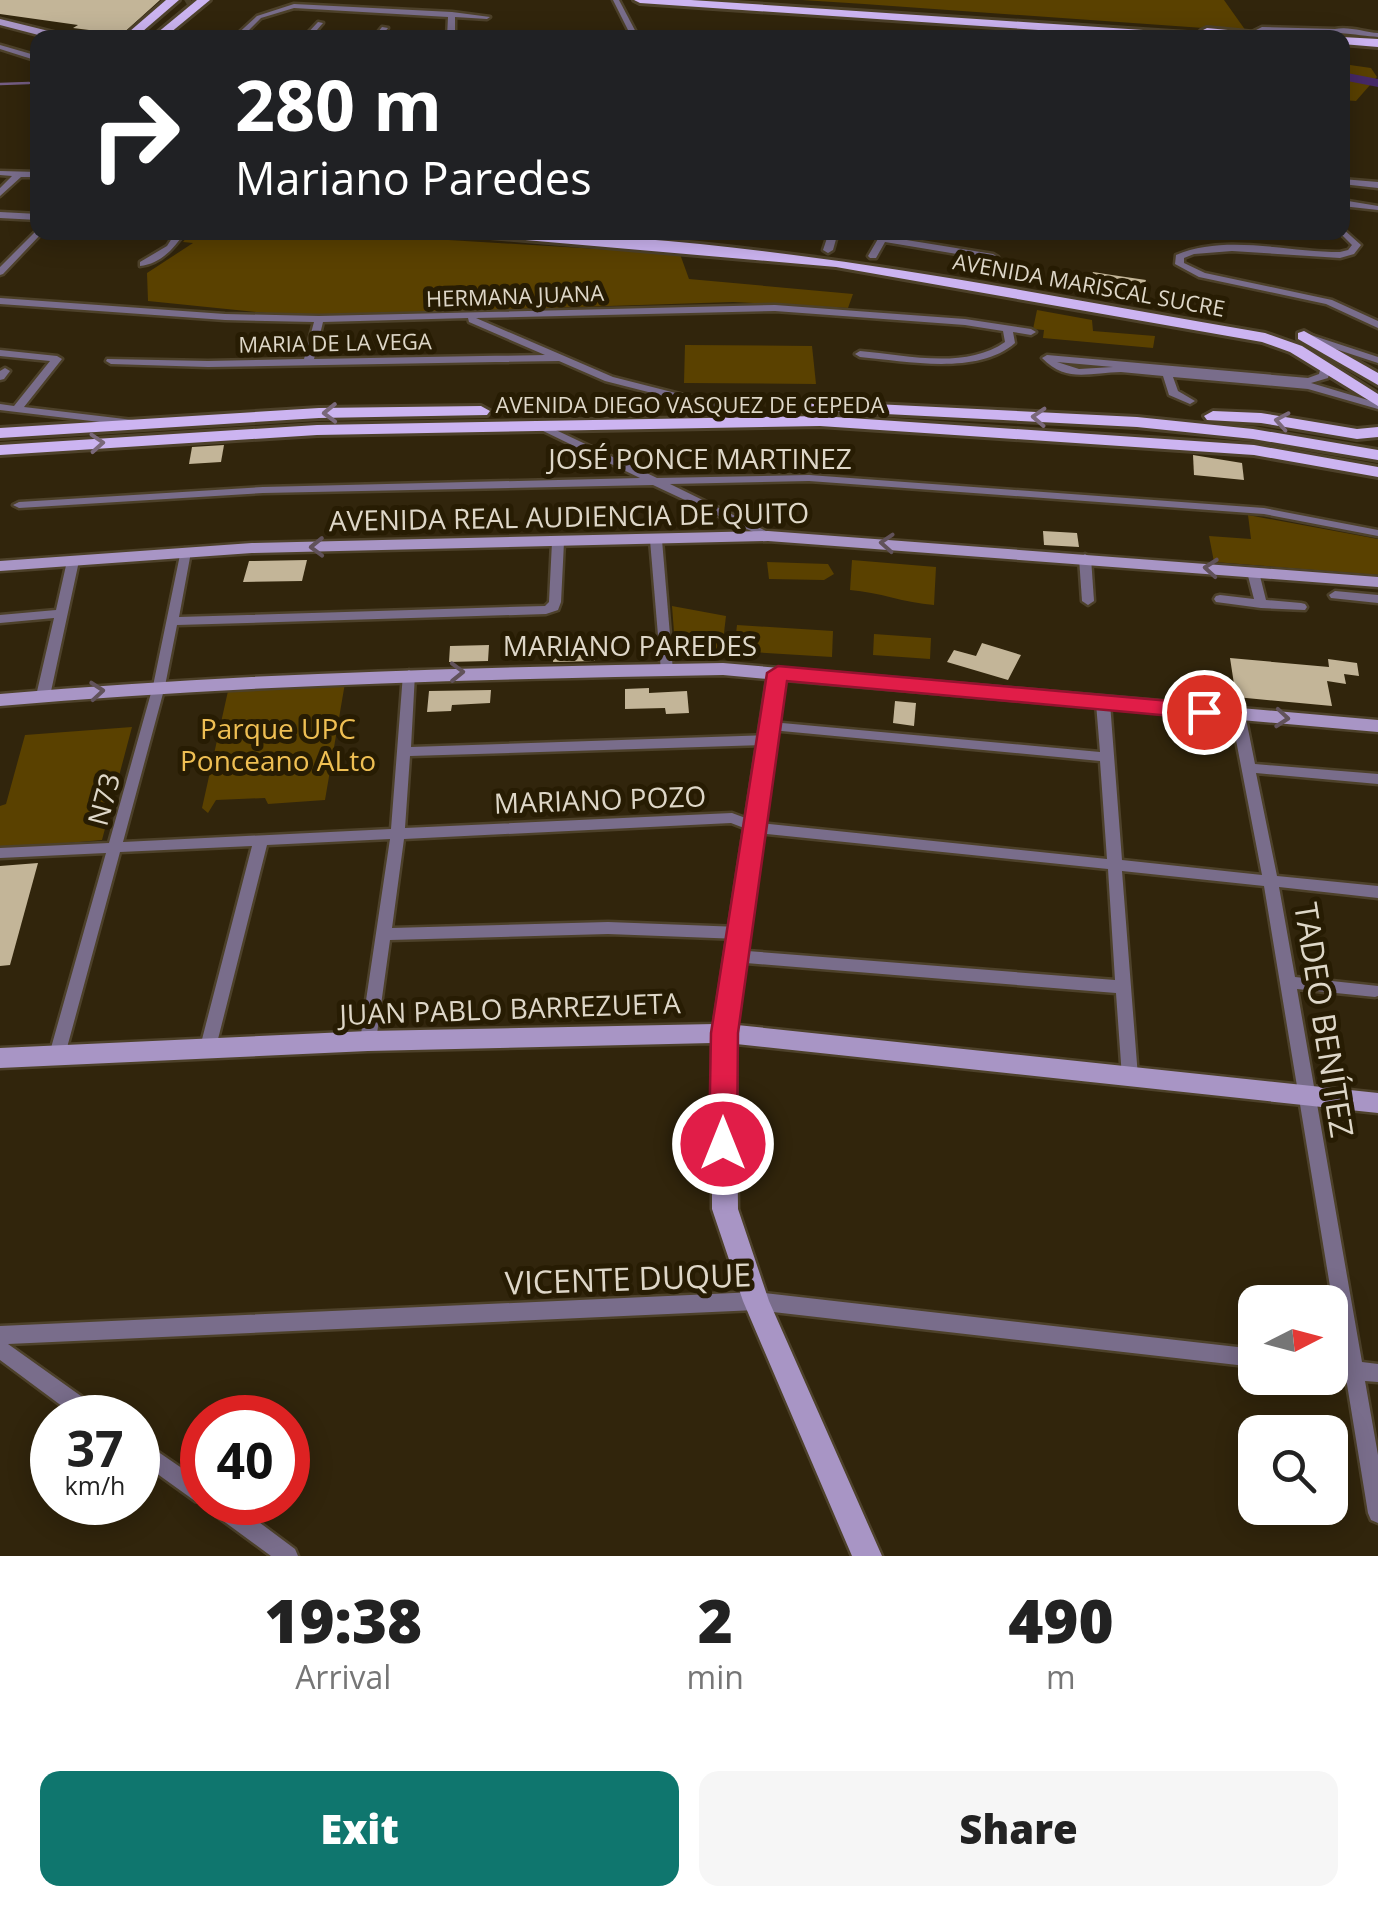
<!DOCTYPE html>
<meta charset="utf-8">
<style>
body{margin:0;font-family:"Open Sans",sans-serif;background:#f6f6f6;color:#222;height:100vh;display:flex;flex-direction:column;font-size:38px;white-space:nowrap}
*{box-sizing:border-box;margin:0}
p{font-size:32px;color:#767676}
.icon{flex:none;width:55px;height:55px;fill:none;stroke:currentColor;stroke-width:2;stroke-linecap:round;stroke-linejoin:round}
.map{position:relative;height:1556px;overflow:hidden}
.side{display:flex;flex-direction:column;background:#fff;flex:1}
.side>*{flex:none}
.banner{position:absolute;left:30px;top:30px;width:1320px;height:210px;border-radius:20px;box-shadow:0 5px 25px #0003;background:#202124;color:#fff;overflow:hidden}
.needle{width:65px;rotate:84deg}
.controls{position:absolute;left:1238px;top:1285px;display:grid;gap:20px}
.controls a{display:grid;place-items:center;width:110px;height:110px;border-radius:20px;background:#fff;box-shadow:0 5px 25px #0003;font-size:50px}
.speed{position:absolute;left:30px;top:1395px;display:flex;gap:20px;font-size:50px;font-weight:700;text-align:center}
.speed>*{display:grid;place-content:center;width:130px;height:130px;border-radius:50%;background:#fff;box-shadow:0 5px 25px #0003;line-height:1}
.speed small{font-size:25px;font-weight:400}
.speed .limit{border:15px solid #d22;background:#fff;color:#111}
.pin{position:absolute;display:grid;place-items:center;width:85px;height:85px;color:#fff;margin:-42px;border:5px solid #fff;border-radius:50%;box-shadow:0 2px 10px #0007}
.me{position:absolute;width:110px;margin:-55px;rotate:0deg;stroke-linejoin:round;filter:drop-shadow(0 0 8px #0008)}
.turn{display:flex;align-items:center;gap:35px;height:210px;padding:0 40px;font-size:45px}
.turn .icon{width:130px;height:130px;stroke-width:2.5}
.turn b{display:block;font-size:70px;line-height:85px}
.eta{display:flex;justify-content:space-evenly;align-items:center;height:170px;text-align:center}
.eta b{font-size:60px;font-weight:800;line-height:70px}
.cta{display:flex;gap:20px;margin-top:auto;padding:20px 40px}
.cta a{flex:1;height:115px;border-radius:20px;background:#0f766e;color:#fff;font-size:40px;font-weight:800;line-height:115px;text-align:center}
.cta a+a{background:#f6f6f6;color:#222}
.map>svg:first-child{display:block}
.green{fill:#5a4100}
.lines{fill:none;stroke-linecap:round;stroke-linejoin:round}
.stream{stroke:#745d84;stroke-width:2.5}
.river{fill:#462967;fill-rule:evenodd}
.building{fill:#c3b598}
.primary-tunnel{stroke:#4b4028;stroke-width:12;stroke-dasharray:12 6;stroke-linecap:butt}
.street-casing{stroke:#4d412a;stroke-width:5}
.secondary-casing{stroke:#4d412a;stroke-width:5}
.primary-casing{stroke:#4d412a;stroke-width:6}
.street{fill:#796d8b;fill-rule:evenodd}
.secondary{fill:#a895c5;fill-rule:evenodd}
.primary{fill:#ccb4f1;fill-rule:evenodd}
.oneway{stroke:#7a687a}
.oneway2{stroke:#61525a}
.route{fill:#e11d48;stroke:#92132f;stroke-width:2.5}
.labels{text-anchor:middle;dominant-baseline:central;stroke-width:10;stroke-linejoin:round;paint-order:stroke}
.far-street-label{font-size:22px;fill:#ded7c8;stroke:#271c03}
.street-label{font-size:28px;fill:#ded7c8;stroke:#271c03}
.park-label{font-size:28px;fill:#efbf53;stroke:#271c03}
.near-street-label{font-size:32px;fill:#ded7c8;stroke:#271c03}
</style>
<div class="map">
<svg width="1378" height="1556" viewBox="0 0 1378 1556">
<rect width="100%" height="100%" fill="#31250c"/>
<g class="green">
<path d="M 802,0 L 1224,0 L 1246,31 L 864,4 Z"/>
<path d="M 1343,64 L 1371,68 L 1377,77 L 1356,101 L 1343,100 Z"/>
<path d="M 317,232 L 680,254 L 689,279 L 853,294 L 848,308 L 733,302 L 295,316 L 148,301 L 147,273 L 193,243 L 183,242 L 190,233 Z"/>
<path d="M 1037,310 L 1092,320 L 1093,331 L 1155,336 L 1153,348 L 1043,338 L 1044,330 L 1033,329 Z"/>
<path d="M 685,345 L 812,346 L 816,384 L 684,383 Z"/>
<path d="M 1248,515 L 1378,539 L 1378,575 L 1214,562 L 1209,536 L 1251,539 Z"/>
<path d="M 852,560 L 936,567 L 934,605 C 904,603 879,592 850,590 Z"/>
<path d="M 767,562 L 828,564 L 834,574 L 824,580 L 769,579 Z"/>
<path d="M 672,606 L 726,616 L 722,650 L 714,657 L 676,658 Z"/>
<path d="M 737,625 L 833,631 L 832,657 L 734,651 Z"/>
<path d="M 874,634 L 931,638 L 930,659 L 873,655 Z"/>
<path d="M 345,683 L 325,800 L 268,804 L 265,798 L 216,800 L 208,813 L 202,808 L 228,691 Z"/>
<path d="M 132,727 L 102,840 L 0,849 L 0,806 L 6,804 L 25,735 Z"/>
</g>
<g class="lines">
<path class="stream" d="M 0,84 L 29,83"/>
<path class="river" d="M 1342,72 L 1378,79 L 1378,87 L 1342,80 Z"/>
</g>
<g class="building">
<path d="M 0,0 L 160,0 L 118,38 L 99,38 L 105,32 L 73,28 L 78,25 L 0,14 Z"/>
<path d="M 1093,272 L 1112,275 L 1146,280 L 1142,292 L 1088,285 Z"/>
<path d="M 224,445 L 221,462 L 189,464 L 192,447 Z"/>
<path d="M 1193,455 L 1242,463 L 1244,480 L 1194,475 Z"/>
<path d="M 1043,531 L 1077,533 L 1079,547 L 1044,545 Z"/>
<path d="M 307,560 L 302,581 L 243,582 L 249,561 Z"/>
<path d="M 596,641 L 595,661 L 553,662 L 555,642 Z"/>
<path d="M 982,643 L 1021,655 L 1008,680 L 947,662 L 954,650 L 976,656 Z"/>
<path d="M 489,645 L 488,661 L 449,662 L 450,646 Z"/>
<path d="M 1230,658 L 1329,667 L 1328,659 L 1357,663 L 1359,676 L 1344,674 L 1346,684 L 1327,681 L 1332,706 L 1236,697 Z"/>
<path d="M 649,688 L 649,693 L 687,691 L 689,713 L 666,714 L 665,708 L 625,709 L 625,689 Z"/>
<path d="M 491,690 L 490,703 L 452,705 L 451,711 L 427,712 L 429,691 Z"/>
<path d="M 895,701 L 916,703 L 914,726 L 893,723 Z"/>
<path d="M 38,863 L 10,965 L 0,966 L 0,866 Z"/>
</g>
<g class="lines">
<path class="primary-tunnel" d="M 186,3 L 191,0"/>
<g class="street-casing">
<g id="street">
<path d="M 613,0 L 619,0 L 639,38 L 632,38 Z"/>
<path d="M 294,4 L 452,12 L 490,17 L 487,19 L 455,17 L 455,38 L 447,38 L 448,17 L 294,8 L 261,18 L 241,38 L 233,38 L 257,16 Z"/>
<path d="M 318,22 L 323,23 L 310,38 L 303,38 Z"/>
<path d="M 382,27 L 388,28 L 380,38 L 373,38 Z"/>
<path d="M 1262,27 L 1335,29 C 1349,26 1364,32 1378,33 L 1378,37 C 1347,34 1280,24 1252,36 L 1248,34 Z"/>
<path d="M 0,45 L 38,56 L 38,61 L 0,49 Z"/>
<path d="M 0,171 L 38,172 L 38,177 L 21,177 L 0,196 L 0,188 L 12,176 L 0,175 Z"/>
<path d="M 1342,179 L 1378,182 L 1378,188 L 1342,184 Z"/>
<path d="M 1342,200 L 1378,206 L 1378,210 L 1342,206 Z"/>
<path d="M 0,212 L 38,214 L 38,220 L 0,218 Z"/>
<path d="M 1342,228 L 1361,245 L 1354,254 L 1340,258 L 1232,251 L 1194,254 L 1184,258 L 1184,263 L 1205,273 L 1332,300 L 1378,321 L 1378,328 L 1326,304 L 1199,277 L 1175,264 L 1176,255 C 1226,234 1287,252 1340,252 L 1348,250 L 1352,245 L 1339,232 L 1342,232 Z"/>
<path d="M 38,229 L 38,232 L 41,234 L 3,274 L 0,275 L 0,267 Z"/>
<path d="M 176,232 L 185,232 C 174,249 160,264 140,266 L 140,262 L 167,246 Z"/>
<path d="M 829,232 L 838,232 L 833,250 L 828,253 L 823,250 Z"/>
<path d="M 882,232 L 890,232 L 888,237 L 993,254 L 998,257 L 993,260 L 885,242 L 876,258 L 870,258 L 868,256 Z"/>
<path d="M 1009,232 L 1027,232 L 1023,235 Z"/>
<path d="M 0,298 L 225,314 L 319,316 L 775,305 L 965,319 L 1031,329 L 1036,332 L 1031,335 L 1013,332 L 1015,343 C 977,376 906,361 860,357 L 855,354 L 860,351 C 905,355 965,370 1005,342 L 1003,331 L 965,325 L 775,311 L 476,318 L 613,377 L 719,404 L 719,408 L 715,409 L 605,381 L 559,361 L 208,367 L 111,364 L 106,361 L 107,359 L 208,361 L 304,359 L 314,322 L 225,320 L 0,304 ZM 468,318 L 469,322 L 545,355 L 314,359 L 323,322 Z"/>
<path d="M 1308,334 L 1378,357 L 1378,363 L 1305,339 L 1303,337 Z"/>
<path d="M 0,350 L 57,356 L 62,359 L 24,407 L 133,420 L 138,423 L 133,426 L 0,410 L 0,404 L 14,406 L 50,361 L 0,356 Z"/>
<path d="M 1047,355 L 1308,378 L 1319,374 L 1321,366 L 1326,363 L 1331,366 L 1328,378 L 1311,383 L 1378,403 L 1378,409 L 1308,389 L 1173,377 L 1178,391 L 1195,401 L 1190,404 L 1169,395 L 1163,376 C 1149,375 1135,373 1121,372 C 1091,372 1067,384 1042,358 ZM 1057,362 L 1113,367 L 1079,369 Z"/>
<path d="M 5,368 L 10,371 L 4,379 L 0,380 L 0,371 Z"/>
<path d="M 539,422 L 657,478 L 809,475 L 1264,508 L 1378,530 L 1378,536 L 1264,514 L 809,481 L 670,484 L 772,534 L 772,538 L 768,539 L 653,485 L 263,493 L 19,508 L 13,505 L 19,502 L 263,487 L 640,478 L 535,427 L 534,425 Z"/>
<path d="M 656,537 L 662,540 L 673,671 L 667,675 L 661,671 L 650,540 Z"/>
<path d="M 558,539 L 564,542 L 561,602 L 558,610 L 546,614 L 177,625 L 165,686 L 123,842 L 391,829 L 403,674 L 409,670 L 415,674 L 411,747 L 768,735 L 775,740 L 768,745 L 410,756 L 405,828 L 732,813 L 759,823 L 1107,859 L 1100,761 L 771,730 L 764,726 L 771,722 L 1100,752 L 1096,703 L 1103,699 L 1110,703 L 1122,860 L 1262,875 L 1231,714 L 1233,711 L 1238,710 L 1245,714 L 1255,764 L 1378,774 L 1378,784 L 1256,773 L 1277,876 L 1378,886 L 1378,898 L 1279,887 L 1295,977 L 1378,986 L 1378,996 L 1375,997 L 1297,989 L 1362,1362 L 1378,1364 L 1378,1382 L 1365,1381 L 1378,1455 L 1378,1523 L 1371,1520 L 1368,1513 L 1346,1378 L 1330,1376 L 1330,1358 L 1342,1359 L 1264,886 L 1122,871 L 1138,1077 L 1136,1082 L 1130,1084 L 1124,1082 L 1122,1077 L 1116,993 L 734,962 L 729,960 L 726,956 L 729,952 L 734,950 L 1115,980 L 1108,869 L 757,833 L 731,823 L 404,839 L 392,928 L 608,922 L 740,927 L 745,929 L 748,933 L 745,937 L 740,939 L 608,934 L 390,940 L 376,1041 L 374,1046 L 368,1048 L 362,1046 L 360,1041 L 390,839 L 267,845 L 215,1051 L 213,1056 L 207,1058 L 201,1056 L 199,1051 L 252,846 L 120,852 L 65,1055 L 63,1060 L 57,1062 L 51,1060 L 49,1055 L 106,853 L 0,858 L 0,848 L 109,843 L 153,686 L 181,550 L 185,548 L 191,552 L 179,617 L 545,606 L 549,602 L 552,542 Z"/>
<path d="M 1085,554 L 1091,558 L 1094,601 L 1088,605 L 1082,601 L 1079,558 Z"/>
<path d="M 73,557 L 79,561 L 50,696 L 43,700 L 36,696 L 54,618 L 0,623 L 0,615 L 56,610 L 67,561 Z"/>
<path d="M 1253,568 L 1259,572 L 1266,600 L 1301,603 L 1305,604 L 1307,607 L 1305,610 L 1261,608 L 1216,602 L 1214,599 L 1216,596 L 1220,595 L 1254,599 L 1247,572 Z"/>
<path d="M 1335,591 L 1378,595 L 1378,603 L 1331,598 L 1329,595 Z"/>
<path d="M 756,1292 L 1255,1349 L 1255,1367 L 756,1310 L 8,1344 L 102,1411 L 105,1418 L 78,1418 L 0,1360 L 0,1326 Z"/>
<path d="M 138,1438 L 202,1482 L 202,1502 L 232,1502 L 295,1549 L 298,1556 L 271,1556 L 207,1509 L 204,1503 L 195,1501 L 138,1460 Z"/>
</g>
</g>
<g class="secondary-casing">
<g id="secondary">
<path d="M 0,19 L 69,36 L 70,38 L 50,38 L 0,25 Z"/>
<path d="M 768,531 L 1378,577 L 1378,587 L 768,541 L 252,553 L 0,571 L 0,561 L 252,543 Z"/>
<path d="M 723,663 L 1378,720 L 1378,732 L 785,680 L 737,1025 L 1378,1093 L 1378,1113 L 736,1044 L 738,1209 L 769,1301 L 882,1556 L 852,1556 L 743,1301 L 712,1209 L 712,1043 L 368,1051 L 0,1068 L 0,1048 L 368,1031 L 714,1024 L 767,679 L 723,675 C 481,679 241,685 0,706 L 0,694 C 241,673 481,667 723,663 Z"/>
</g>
</g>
<g class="primary-casing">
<g id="primary">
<path d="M 166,0 L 179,0 L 135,38 L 122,38 Z"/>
<path d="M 197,0 L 210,0 L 164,38 L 151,38 Z"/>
<path d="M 634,0 L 691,0 L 1203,34 L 1201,31 L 1207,28 L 1309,38 L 1158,38 L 640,3 Z"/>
<path d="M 1342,37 L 1378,39 L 1378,47 L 1342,44 L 1342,38 L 1338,38 Z"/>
<path d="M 471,232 C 739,232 1003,288 1265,333 L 1302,346 L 1378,394 L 1378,406 L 1290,352 L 1262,342 L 836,267 L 478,236 Z"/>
<path d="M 1304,331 L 1378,373 L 1378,385 L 1298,339 L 1298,333 Z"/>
<path d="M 813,401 L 1137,417 L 1253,429 L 1378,450 L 1378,460 L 1253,439 L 1137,427 L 807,410 L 807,402 Z"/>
<path d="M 481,406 L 490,411 L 487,415 L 319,418 L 0,438 L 0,428 L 319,408 Z"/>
<path d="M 1213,411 L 1261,413 L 1357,429 L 1378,427 L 1378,437 L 1357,439 L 1261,423 L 1207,420 L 1204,416 Z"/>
<path d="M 820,416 L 1254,445 L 1378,467 L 1378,477 L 1254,455 L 820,426 L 317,435 L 0,455 L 0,445 L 317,425 Z"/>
</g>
</g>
<use href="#street" class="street"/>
<use href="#secondary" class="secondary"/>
<use href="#primary" class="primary"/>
</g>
<defs><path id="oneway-chevron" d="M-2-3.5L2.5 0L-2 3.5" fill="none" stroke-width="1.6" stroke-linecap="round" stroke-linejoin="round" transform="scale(2.5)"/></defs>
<g class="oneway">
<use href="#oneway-chevron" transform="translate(330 413) rotate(179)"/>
<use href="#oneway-chevron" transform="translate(1039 417) rotate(-177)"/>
<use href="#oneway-chevron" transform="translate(1282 421) rotate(-170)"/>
<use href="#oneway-chevron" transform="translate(97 443) rotate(-4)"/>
</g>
<g class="oneway2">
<use href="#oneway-chevron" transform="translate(887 543) rotate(-176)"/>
<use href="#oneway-chevron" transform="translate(317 547) rotate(179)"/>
<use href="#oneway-chevron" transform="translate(1211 568) rotate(-175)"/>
<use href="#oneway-chevron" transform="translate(457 672) rotate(-1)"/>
<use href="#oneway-chevron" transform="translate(97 691) rotate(-5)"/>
<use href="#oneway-chevron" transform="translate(1282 718) rotate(5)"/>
</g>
<path class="route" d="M 778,666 L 1204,704 L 1215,712 L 1204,719 L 787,681 L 738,1033 L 737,1144 L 733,1153 L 723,1156 L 713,1153 L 709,1144 L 711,1033 L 767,673 Z"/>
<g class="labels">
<g class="far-street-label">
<text transform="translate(1089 284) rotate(10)">AVENIDA MARISCAL SUCRE</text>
<text transform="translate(515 295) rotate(-2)">HERMANA JUANA</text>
<text transform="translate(335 342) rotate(-1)">MARIA DE LA VEGA</text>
<text x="690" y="404">AVENIDA DIEGO VASQUEZ DE CEPEDA</text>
</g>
<g class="street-label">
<text x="700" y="458">JOSÉ PONCE MARTINEZ</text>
<text transform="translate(569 516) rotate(-1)">AVENIDA REAL AUDIENCIA DE QUITO</text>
<text x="630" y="645">MARIANO PAREDES</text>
<text transform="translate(103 799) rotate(-75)">N73</text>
<text transform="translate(600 799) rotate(-2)">MARIANO POZO</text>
<text transform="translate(510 1008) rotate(-2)">JUAN PABLO BARREZUETA</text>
</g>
<g class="park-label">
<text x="278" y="728">Parque UPC<tspan x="278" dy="32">Ponceano ALto</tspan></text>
</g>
<g class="near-street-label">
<text transform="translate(1325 1020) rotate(81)">TADEO BENÍTEZ</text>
<text transform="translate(628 1278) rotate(-2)">VICENTE DUQUE</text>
</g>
</g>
</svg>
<div class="controls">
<a><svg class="needle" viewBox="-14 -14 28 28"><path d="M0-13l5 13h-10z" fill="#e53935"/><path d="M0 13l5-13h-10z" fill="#767676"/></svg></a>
<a><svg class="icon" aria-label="search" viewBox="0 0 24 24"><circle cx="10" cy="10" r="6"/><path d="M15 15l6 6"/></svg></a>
</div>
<div class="speed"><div>37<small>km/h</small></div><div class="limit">40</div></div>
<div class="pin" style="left:1204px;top:712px;background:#d93025"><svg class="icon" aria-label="arrive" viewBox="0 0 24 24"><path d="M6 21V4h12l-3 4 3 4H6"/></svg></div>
<svg class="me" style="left:723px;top:1144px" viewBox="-20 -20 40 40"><circle r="17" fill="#e11d48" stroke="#fff" stroke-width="3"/><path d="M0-11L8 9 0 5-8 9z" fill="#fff"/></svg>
<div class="banner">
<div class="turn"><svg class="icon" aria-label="right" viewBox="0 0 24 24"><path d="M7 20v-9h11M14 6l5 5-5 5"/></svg><div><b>280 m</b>Mariano Paredes</div></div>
</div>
</div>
<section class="side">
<div class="eta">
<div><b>19:38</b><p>Arrival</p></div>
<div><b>2</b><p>min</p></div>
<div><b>490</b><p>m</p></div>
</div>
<div class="cta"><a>Exit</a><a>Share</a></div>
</section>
